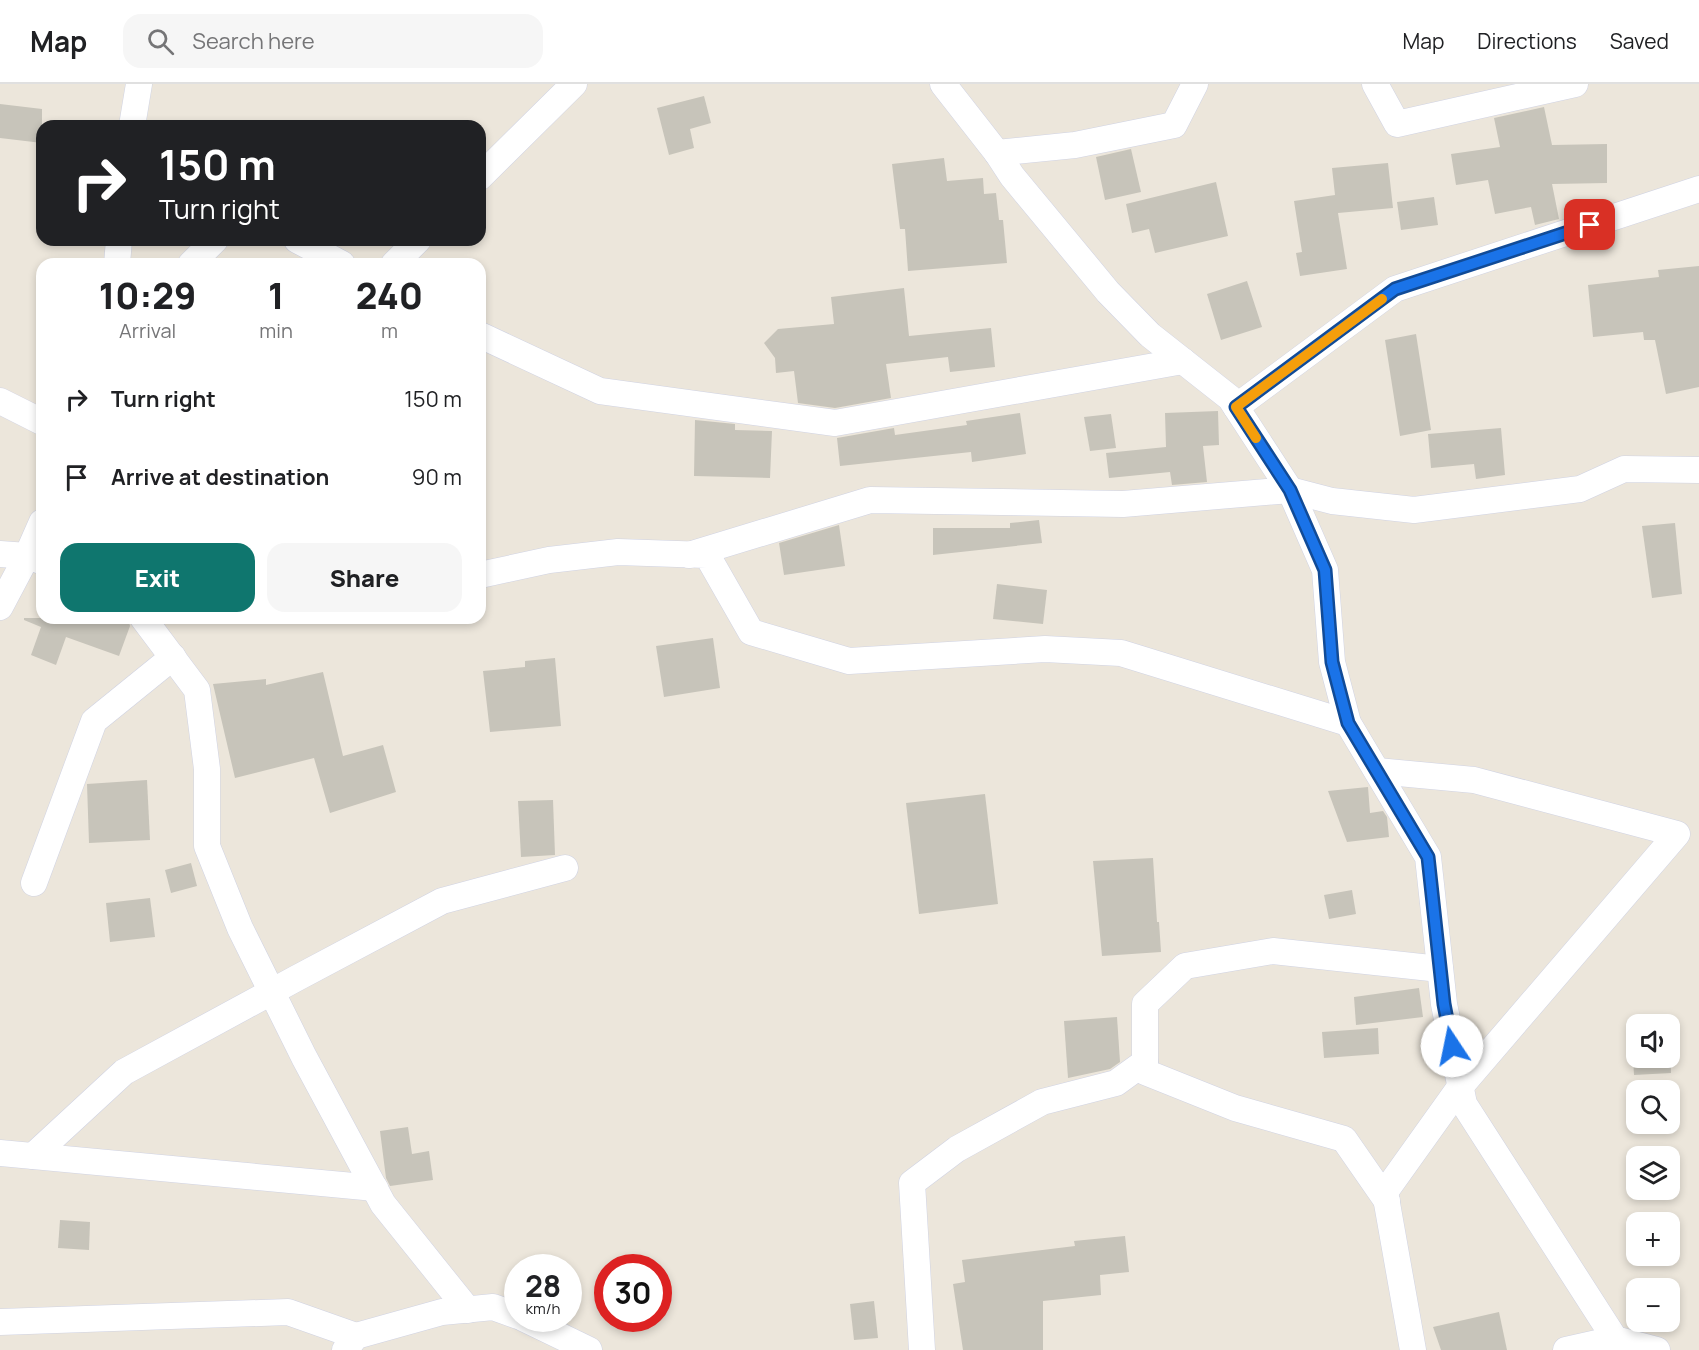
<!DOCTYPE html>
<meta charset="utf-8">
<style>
body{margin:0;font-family:Manrope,sans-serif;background:#f6f6f6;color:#202124;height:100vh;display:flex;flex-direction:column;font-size:22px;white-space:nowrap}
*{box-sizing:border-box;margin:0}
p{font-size:20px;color:#757577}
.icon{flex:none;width:33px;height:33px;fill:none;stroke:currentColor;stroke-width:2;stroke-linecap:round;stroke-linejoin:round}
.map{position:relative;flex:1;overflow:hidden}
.sheet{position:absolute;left:36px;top:174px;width:450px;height:366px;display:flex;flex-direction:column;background:#fff;border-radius:18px;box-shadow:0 3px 9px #0003}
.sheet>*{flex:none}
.hud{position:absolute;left:36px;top:36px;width:450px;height:126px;border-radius:18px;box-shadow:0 3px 9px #0003;background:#202124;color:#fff;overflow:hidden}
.controls{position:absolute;left:1626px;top:930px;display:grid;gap:12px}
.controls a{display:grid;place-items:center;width:54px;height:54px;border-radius:12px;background:#fff;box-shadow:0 3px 9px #0003;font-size:30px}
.speed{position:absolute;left:504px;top:1170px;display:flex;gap:12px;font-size:30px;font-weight:700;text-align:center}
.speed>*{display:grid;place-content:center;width:78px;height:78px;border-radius:50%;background:#fff;box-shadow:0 3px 9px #0003;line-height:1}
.speed small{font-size:15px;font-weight:400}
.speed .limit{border:9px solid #d22;background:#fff;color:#111}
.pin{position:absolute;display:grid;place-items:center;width:51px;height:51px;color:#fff;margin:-26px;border-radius:12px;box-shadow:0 3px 9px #0006}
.me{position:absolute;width:66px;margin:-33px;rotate:349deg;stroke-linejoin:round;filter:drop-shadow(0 0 4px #0008)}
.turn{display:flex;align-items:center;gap:21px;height:126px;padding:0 24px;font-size:27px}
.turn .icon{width:78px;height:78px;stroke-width:2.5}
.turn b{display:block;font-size:42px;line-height:51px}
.eta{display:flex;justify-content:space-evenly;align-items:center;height:102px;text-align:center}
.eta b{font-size:36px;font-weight:800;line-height:42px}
.action{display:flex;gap:12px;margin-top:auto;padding:12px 24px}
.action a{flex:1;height:69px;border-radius:18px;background:#0f766e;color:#fff;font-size:24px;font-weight:800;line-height:69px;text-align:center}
.action a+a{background:#f6f6f6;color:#202124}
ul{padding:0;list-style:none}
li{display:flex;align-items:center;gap:18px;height:78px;padding:0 24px}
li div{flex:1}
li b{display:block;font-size:22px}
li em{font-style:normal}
header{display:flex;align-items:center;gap:36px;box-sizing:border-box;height:84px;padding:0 30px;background:#fff;border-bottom:2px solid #e0e0e0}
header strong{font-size:28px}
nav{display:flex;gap:33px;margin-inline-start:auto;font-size:21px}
.search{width:420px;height:54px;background:#f6f6f6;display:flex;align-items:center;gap:15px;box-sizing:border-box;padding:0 21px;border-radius:18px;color:#757577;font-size:22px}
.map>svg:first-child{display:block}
.building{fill:#c7c4ba}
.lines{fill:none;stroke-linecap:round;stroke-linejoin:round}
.street-casing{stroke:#d0d3e3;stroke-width:27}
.street{stroke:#fff;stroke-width:26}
.route-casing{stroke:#114b97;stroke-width:15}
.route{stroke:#1a73e8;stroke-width:10}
.slow{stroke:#f59e0b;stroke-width:10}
</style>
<header>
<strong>Map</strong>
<div class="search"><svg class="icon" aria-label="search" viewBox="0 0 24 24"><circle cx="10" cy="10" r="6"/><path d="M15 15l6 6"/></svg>Search here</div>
<nav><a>Map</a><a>Directions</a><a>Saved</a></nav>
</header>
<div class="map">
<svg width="1699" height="1266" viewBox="0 0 1699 1266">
<rect width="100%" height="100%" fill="#ece6db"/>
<g class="building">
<path d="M 704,12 L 711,39 L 690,45 L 694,64 L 669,71 L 657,24 Z"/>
<path d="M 0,20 L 42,25 L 42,59 L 0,54 Z"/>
<path d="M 1544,23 L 1552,61 L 1607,60 L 1607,99 L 1552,100 L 1559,135 L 1535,141 L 1531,123 L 1495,130 L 1488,96 L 1456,101 L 1451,70 L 1500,63 L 1494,34 Z"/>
<path d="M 1131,65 L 1141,108 L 1105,116 L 1096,73 Z"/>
<path d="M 944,74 L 947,97 L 983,94 L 984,110 L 996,109 L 999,136 L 1003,136 L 1007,179 L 908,187 L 905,145 L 900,145 L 892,80 Z"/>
<path d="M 1388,79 L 1393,124 L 1338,129 L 1347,185 L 1300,192 L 1296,169 L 1302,168 L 1294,117 L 1335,111 L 1332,84 Z"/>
<path d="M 1216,98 L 1228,152 L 1155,169 L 1149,145 L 1132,149 L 1126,120 Z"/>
<path d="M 1434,113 L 1438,141 L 1401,146 L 1397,118 Z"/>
<path d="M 1699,182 L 1699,303 L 1666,310 L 1655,256 L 1644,256 L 1643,248 L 1593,253 L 1588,201 L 1659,193 L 1658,186 Z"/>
<path d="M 1247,197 L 1262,243 L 1221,256 L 1207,210 Z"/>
<path d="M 904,204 L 909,252 L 991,244 L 995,283 L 950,288 L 948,273 L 886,280 L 891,314 L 835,324 L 798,319 L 794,287 L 776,289 L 775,274 L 764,259 L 778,245 L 834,240 L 831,213 Z"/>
<path d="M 1416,250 L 1431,346 L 1400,352 L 1385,256 Z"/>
<path d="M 1218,327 L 1219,361 L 1203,362 L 1207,398 L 1172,401 L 1170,388 L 1109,394 L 1106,369 L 1166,363 L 1165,329 Z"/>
<path d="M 1020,329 L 1026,370 L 972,378 L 971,368 L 840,382 L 837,354 L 894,344 L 895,351 L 967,341 L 966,337 Z"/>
<path d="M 1111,330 L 1116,364 L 1090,367 L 1084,333 Z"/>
<path d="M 695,336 L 735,340 L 735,346 L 772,347 L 770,394 L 694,392 Z"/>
<path d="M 1501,344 L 1505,391 L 1476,395 L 1474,380 L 1431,384 L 1428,350 Z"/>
<path d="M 1039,436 L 1042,459 L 933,471 L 933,444 L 1010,444 L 1010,439 Z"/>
<path d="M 1675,439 L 1682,510 L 1652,514 L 1642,442 Z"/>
<path d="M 839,441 L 845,482 L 784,491 L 779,459 Z"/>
<path d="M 997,500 L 1047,506 L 1043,540 L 993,535 Z"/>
<path d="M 24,534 L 128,534 L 130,542 L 119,572 L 66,553 L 56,581 L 31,571 L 41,543 L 24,536 Z"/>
<path d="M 713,554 L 720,604 L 664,613 L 656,562 Z"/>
<path d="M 555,574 L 561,642 L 490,648 L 483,587 L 525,583 L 525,577 Z"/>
<path d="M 323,588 L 343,672 L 383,661 L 396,708 L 330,729 L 314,674 L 235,694 L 213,600 L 266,595 L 266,601 Z"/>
<path d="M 147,696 L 150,756 L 89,759 L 87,700 Z"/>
<path d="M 1368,703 L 1370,729 L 1383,727 L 1387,733 L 1389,753 L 1347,758 L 1328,707 Z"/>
<path d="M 985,710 L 998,820 L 919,830 L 906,719 Z"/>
<path d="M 553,716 L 555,771 L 521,773 L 518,717 Z"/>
<path d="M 1153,774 L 1157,838 L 1159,838 L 1161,868 L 1102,872 L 1093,777 Z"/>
<path d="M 191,779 L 197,802 L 171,809 L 165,786 Z"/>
<path d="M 1352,806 L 1356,830 L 1329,835 L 1324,811 Z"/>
<path d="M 150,814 L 155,853 L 110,858 L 106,819 Z"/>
<path d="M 1419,904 L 1423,933 L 1356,941 L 1354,913 Z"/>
<path d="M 1117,933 L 1120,978 L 1110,985 L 1068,994 L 1064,937 Z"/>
<path d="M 1378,944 L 1379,970 L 1324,974 L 1322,948 Z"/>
<path d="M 1632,957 L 1636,957 L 1636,974 L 1670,974 L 1670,957 L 1671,989 L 1634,991 Z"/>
<path d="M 408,1043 L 412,1070 L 429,1067 L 433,1096 L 390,1102 L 386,1094 L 380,1047 Z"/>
<path d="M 60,1136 L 90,1138 L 89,1166 L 58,1164 Z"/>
<path d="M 1125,1152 L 1129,1188 L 1100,1191 L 1101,1211 L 1043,1217 L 1043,1266 L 963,1266 L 953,1200 L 965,1198 L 962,1176 L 1075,1162 L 1074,1157 Z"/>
<path d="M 874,1217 L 878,1254 L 854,1256 L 850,1220 Z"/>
<path d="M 1499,1228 L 1507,1266 L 1441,1266 L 1433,1243 Z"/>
</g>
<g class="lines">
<g class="street-casing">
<g id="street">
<path d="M 943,0 L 997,69 L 1012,92 L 1108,208 L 1150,251 L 1230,314 L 1290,406 L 1325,486 L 1332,578 L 1348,639 L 1428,773 L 1444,920 L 1464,1020 L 1615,1255 L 1657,1266"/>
<path d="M 1375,0 L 1397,40 L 1575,0"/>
<path d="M 132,42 L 139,0"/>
<path d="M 997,69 L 1075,61 L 1174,41 L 1195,0"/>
<path d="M 480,93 L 574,0"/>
<path d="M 297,156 L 342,180"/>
<path d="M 117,180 L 119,156"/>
<path d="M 191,180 L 215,156"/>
<path d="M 394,180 L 418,156"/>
<path d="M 480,251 L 600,307 L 835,339 L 1183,277"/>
<path d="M 0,317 L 42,338"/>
<path d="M 1236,323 L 1395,205 L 1699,105"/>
<path d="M 0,470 L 27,472 L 41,477"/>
<path d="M 689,471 L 870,416 L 1123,420 L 1290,406 L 1332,417 L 1414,426 L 1580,405 L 1624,385 L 1699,386"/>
<path d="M 480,491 L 549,476 L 618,468 L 707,471 L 751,548 L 849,577 L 1045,565 L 1121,569 L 1348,639"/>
<path d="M 0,523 L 27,472 L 42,438"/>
<path d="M 143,534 L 197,606 L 207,685 L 207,762 L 240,844 L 304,973 L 383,1120 L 468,1226"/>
<path d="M 1377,687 L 1474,696 L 1677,750 L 1460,1003 L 1385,1108 L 1413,1266"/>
<path d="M 34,799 L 94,637 L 173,573"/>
<path d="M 0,1069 L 375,1104"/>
<path d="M 33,1072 L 124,988 L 297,894 L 442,817 L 565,784"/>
<path d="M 1387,1117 L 1344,1055 L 1235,1024 L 1145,988 L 1145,920 L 1185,882 L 1273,867 L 1440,885"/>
<path d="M 523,1234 L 589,1266"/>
<path d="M 0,1238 L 288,1228 L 356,1252"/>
<path d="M 345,1266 L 356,1252 L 442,1228 L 493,1223 L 518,1232"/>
<path d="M 922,1266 L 912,1099 L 957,1065 L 1042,1018 L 1116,999 L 1145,978"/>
<path d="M 1566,1266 L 1615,1255"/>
</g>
</g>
<use href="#street" class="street"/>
</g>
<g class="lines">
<g class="route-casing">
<path id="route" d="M 1452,962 L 1444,920 L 1428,773 L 1348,639 L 1332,578 L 1325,486 L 1290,406 L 1236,323 L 1395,205 L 1590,141"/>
</g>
<use href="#route" class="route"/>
<path class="slow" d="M 1256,354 L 1236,323 L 1382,215"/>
</g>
</svg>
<div class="controls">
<a><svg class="icon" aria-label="sound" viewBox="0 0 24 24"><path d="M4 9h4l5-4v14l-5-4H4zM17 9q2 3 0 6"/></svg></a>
<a><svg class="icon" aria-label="search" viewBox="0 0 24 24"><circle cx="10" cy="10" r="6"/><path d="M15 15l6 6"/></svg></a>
<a><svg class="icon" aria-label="layers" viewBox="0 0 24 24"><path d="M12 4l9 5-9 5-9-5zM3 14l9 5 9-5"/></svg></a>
<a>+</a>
<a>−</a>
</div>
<div class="speed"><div>28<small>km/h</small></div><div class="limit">30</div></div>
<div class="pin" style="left:1590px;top:141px;background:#d93025"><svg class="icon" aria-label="arrive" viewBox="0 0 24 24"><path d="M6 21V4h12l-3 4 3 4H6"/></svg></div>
<svg class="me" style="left:1452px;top:962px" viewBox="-20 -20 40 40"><circle r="19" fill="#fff"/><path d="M0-13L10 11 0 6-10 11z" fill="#1a73e8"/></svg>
<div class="hud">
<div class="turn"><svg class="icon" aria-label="right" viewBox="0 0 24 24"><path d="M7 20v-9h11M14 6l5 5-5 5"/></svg><div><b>150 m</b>Turn right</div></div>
</div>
<section class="sheet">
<div class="eta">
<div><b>10:29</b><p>Arrival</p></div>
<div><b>1</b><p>min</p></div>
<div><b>240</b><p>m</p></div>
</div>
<ul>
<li><svg class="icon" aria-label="right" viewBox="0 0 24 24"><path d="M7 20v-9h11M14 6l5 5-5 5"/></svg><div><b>Turn right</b></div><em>150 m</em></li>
<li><svg class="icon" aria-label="arrive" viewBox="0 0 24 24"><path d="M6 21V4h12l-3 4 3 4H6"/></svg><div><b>Arrive at destination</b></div><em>90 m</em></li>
</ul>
<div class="action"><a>Exit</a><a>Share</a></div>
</section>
</div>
